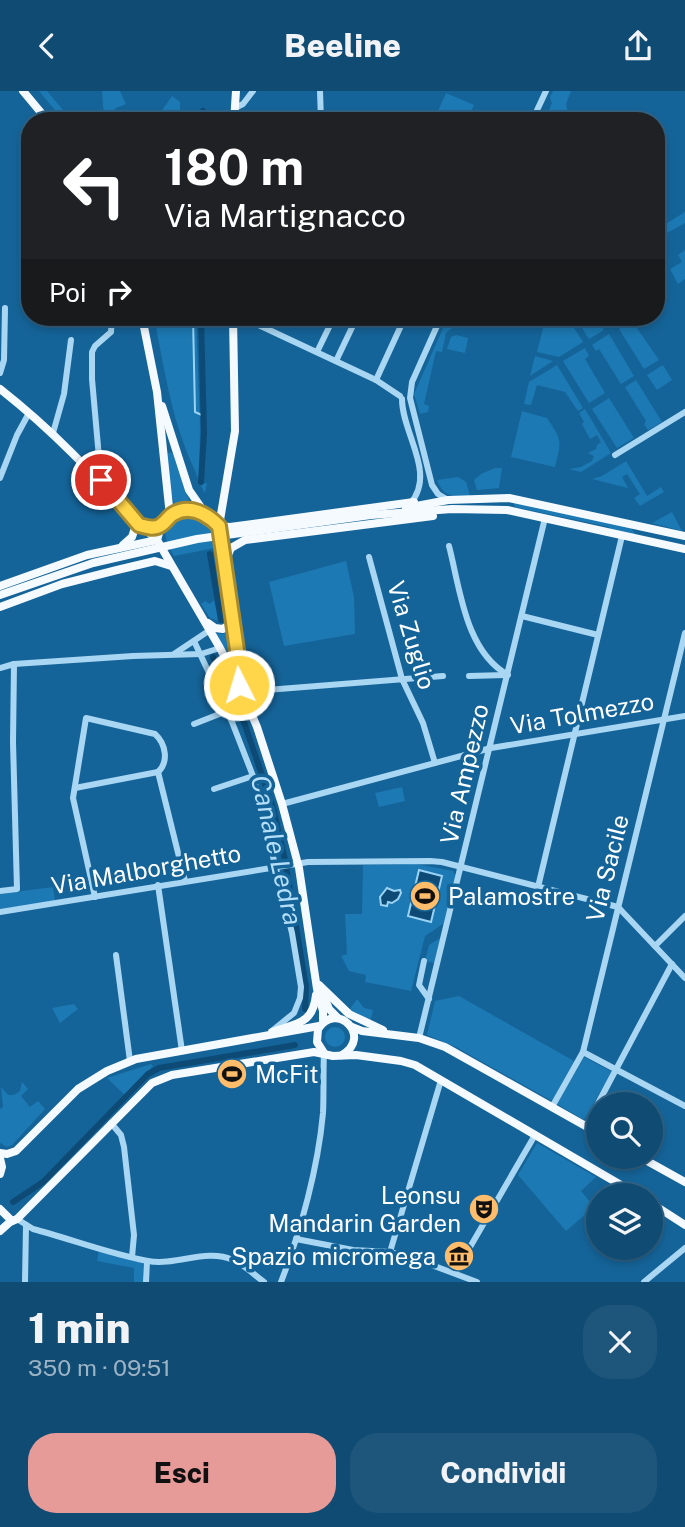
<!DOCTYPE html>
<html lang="it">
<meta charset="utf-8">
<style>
body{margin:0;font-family:"Public Sans",sans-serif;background:#1e557b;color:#f1f3f6;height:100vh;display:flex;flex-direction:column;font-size:26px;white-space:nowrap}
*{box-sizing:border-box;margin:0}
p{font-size:23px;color:#9cb3c4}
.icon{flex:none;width:38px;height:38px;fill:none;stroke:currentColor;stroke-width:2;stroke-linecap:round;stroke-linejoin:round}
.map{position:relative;height:1191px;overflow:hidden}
.drawer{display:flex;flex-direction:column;background:#104b73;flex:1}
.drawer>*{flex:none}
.hud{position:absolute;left:21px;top:21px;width:644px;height:214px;border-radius:28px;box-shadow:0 4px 10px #0003,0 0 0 2px #306385;background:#202124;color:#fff;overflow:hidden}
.controls{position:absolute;left:586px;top:1001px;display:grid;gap:14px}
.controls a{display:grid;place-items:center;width:77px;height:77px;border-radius:50%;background:#104b73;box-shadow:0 4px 10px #0003,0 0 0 2px #306385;font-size:35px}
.pin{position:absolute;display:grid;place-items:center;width:60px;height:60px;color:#fff;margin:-30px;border:4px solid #fff;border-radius:50%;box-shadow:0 2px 7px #0007}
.me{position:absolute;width:77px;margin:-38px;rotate:355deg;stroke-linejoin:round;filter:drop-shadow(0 0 5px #0008)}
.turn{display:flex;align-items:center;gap:24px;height:147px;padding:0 28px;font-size:32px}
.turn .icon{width:91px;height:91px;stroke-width:2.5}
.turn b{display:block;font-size:49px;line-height:60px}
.then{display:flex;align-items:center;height:66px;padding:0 28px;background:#0003;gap:14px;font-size:26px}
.round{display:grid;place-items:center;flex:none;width:74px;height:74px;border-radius:28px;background:#1e557b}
.overview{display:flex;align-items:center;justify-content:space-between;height:119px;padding:0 28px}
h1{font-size:42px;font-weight:800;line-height:52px}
.action{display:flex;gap:14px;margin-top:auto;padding:14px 28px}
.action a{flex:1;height:80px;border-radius:28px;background:#e69b98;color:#111;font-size:28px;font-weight:800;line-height:80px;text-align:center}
.action a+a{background:#1e557b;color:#f1f3f6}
header{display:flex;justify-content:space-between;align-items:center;height:91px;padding:0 28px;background:#104b73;font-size:32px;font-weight:800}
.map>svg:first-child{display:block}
.green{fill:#1d79b3}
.water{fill:#0d4b76;stroke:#9bd3f5;stroke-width:2}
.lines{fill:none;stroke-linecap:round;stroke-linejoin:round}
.stream{stroke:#9bd3f5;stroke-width:2}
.canal{stroke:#0d4b76;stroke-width:6}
.minor{stroke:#a9d6f2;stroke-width:6}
.major{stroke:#f4faff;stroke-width:8}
.route-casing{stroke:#a68a30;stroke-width:18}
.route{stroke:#ffd54a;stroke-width:12}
.labels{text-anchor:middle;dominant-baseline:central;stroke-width:7;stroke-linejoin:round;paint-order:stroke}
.street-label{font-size:24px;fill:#fff;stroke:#156499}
.poi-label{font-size:24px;fill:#fff;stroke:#156499;text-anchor:start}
.water-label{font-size:26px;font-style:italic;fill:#b5dff9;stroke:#156499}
</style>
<header><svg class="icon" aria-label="back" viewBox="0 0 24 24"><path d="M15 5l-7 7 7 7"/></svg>Beeline<svg class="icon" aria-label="share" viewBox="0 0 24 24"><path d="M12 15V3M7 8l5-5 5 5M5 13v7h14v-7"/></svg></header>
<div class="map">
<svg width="685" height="1191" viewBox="0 0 685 1191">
<rect width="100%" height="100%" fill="#156499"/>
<g class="green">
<path d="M 39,0 L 47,0 L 72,30 L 64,30 Z"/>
<path d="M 102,0 L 120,0 L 126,13 L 116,17 L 109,26 L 104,27 Z"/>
<path d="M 553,0 L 571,0 L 566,13 L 570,30 L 547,30 L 547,24 L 552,12 L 550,6 Z"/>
<path d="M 446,2 L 474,14 L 470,23 L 463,24 L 461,30 L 434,29 Z"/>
<path d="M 172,5 L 180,11 L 180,30 L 161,30 L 161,21 Z"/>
<path d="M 685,121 L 685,132 L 656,148 L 656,139 Z"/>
<path d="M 685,159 L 685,188 L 678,193 L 670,178 L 682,171 L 678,164 Z"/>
<path d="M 154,226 L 196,226 L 200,334 L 199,393 L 207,392 L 205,402 C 199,393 197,383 192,373 C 171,326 164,276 154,226 Z"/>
<path d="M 448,226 L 453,226 L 452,237 L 446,242 L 442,261 L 436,260 L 424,313 L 429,315 L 428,321 L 420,323 L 414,303 Z"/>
<path d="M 546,226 L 567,226 L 583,251 L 559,266 L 537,261 Z"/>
<path d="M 579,226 L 595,226 L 604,239 L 589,248 L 576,228 Z"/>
<path d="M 632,230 L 659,269 L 644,278 L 619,238 Z"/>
<path d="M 609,243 L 634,285 L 621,293 L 599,258 L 596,260 L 592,254 Z"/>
<path d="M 456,244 L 468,247 L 465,262 L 447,258 L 451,246 Z"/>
<path d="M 585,257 L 589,265 L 585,268 L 605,302 L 589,312 L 563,270 Z"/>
<path d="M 535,265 L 553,270 L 530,285 Z"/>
<path d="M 557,274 L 583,317 L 578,320 L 565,301 L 537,294 L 531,314 L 524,313 L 529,291 Z"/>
<path d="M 663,274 L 672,289 L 657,299 L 647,284 Z"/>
<path d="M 636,289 L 662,331 L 648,339 L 644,333 L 646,330 L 625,296 Z"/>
<path d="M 609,307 L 634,347 L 617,357 L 592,318 Z"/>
<path d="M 585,318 L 611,362 L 581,381 L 569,378 L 581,376 L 592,370 L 594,365 L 588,362 L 596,358 L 597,354 L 601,351 L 597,344 L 590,348 L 582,333 L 584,331 L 579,322 Z"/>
<path d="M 522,320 L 547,327 C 562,350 562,349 555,376 L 511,366 Z"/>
<path d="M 170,361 L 173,363 L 191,415 L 175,417 L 169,391 L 167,363 Z"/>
<path d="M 626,370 L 647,405 L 661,396 L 664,401 L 640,415 L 634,407 L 640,403 L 627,383 L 622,386 L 628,397 L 592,388 L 602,385 Z"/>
<path d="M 495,377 L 502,377 L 499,397 L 477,399 L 474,389 L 481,383 Z"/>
<path d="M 458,386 L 466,391 L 470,405 C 454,406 443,406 437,389 Z"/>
<path d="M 516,412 L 630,436 L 638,446 L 613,440 L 609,436 L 515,416 L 514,413 Z"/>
<path d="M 672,421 L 682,440 L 652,432 Z"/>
<path d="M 188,422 L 199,425 L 210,432 L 215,457 L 174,465 C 162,445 159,428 188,422 Z"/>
<path d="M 346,470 L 354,506 L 355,543 L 284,555 L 269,491 Z"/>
<path d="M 214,509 L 219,530 L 210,527 L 201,513 L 205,510 L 210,513 Z"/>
<path d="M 231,538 L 236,584 L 215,542 L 223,543 Z"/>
<path d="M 402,696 L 405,710 L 379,716 L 375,702 Z"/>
<path d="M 416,773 L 453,780 L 456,786 L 443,833 L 425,845 L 411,900 L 365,891 L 366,884 L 349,880 L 341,865 L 347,863 L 345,823 L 362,823 L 363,774 Z"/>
<path d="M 53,796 L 55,810 L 0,818 L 0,803 Z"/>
<path d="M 440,847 L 434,872 L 425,870 L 429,854 Z"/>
<path d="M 459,905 L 574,970 L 552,1010 L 456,956 L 427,944 L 435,910 Z"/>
<path d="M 357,908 L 364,917 L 373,919 L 370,931 L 349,919 Z"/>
<path d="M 74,913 L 78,918 L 60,932 L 52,917 Z"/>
<circle cx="335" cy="946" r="10"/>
<path d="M 584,966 L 612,981 L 584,1029 L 557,1013 Z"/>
<path d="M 151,973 L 153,975 L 126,1005 L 107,987 Z"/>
<path d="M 22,991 L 28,998 L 21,1005 L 30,1016 L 38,1010 L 45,1018 L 12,1054 L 7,1056 L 0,1052 L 0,1018 L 3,1016 L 1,996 L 8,1004 L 14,1004 L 20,1000 Z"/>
<path d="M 537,1052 L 596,1086 L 581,1100 L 594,1116 L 566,1140 L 518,1084 Z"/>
<path d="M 99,1160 L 143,1172 L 143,1191 L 134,1191 L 134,1177 L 97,1170 Z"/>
</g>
<g class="water">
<path d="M 419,779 L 442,785 L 431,831 L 408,825 Z"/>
<path d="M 387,797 L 394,800 L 400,799 L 401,802 L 398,808 L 392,812 L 388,811 L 387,815 L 381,814 L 380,806 Z"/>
</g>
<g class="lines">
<path class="stream" d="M 201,227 L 193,227 L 195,321 L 204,325"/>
<g class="canal">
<path d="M 203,30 L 203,20"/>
<path d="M 201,226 L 204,342 L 201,391"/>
<path d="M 210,463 L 221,529"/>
<path d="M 213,566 L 242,625 L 273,717 L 285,769 L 306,896 L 305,918"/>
<path d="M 13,1111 L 43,1091 L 148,983 L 159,977 L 295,954"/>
</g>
<g class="minor">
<path d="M 320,0 L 321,30"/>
<path d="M 235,17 L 243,13 L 253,0"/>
<path d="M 532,30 L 546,0"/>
<path d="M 441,226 L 412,291 L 410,307 L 432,394 L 438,403 L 448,409"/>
<path d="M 233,227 L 250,230 L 376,289 L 400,305"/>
<path d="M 317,261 L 334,226"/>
<path d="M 336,270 L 357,226"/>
<path d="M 0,282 L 4,269 L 5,217"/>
<path d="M 376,289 L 405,226"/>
<path d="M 402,308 C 402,343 437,382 410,413"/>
<path d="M 53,342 L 64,303 L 71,249"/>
<path d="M 615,364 L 685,321"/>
<path d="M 0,387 L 17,344 L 29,322"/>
<path d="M 101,389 L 92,288 L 92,261 L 95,255 L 111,241 L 112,226"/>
<path d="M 449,455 C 460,497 465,560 508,584"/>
<path d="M 369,466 L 402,588 L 423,632 L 435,672"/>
<path d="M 522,525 L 598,544"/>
<path d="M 194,550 L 232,631 L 253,685 L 292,842 L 301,896 L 300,907 L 294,922 L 273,939"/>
<path d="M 174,563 L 210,539"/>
<path d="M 0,577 L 14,573 L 133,565 L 201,563 L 220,557"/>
<path d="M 469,585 L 506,584"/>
<path d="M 242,601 L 443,585"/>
<path d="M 194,633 L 227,620"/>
<path d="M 158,681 L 185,790"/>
<path d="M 75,697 L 158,681"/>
<path d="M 214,698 L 253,685"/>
<path d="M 282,713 L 491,657 L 685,625"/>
<path d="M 158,794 L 182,960"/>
<path d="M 538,796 L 622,445"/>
<path d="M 0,800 L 17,798 L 13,651 L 14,573"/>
<path d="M 95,806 L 73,707 L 86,627 L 155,643 C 166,653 169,671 158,681"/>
<path d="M 0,821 L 308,771 L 430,770 L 442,771 L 618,816 L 685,887"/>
<path d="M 655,855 L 685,825"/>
<path d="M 116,864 L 130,970"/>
<path d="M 424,870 L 419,894 L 429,908"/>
<path d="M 419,947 L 545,427"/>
<path d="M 583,961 L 685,1015"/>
<path d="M 552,1016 L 583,961 L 685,542"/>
<path d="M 111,1032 L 121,1044 L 124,1056 L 134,1144 L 132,1166"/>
<path d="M 586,1035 L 672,873"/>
<path d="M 17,1128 L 33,1138 C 71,1148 109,1163 148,1170 C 177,1175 206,1157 233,1169 C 245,1174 254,1184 264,1191"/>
<path d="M 296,1148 L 353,1159 L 390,1161 L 421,1170 L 477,1191"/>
<path d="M 390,1161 L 441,989"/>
<path d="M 455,1182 L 535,1044"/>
<path d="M 25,1191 L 26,1134"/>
<path d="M 146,1191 L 147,1170"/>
<path d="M 281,1191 C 301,1139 318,1077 323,1022 C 324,1002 323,982 324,962"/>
<path d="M 644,1191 L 685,1157"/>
</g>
<g class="major">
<path d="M 23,0 L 48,30"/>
<path d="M 234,30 L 236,0"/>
<path d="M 142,226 L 157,301 L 170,425"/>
<path d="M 233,226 L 235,340 L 219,435 L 239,591"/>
<path d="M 0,298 C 51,338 94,383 137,431 C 143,438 151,442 157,449 L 220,557 L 239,594 L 257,636 L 282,713 L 299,777 L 317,898 L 323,920 L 323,931"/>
<path d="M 162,315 L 189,399 L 207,425"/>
<path d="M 406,417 L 448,409 L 509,407 L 685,445"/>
<path d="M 219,435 L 230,436 L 414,411"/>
<path d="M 157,449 C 166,412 195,412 219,435"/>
<path d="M 123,454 L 132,446 L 137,431"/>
<path d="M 225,471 L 231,457 L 245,449 L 433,425"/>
<path d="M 0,495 L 87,464 L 157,449"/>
<path d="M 0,504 L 93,472 L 197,448 L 371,424 L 452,418 L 507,419 L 685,458"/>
<path d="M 0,516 L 62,493 L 117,479 L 155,470 L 171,475"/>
<path d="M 208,532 L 215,537 L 223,538 L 233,531"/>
<path d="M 319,894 L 349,923 L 383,939"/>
<path d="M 323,903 L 329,918 L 338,927"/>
<path d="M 352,936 L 362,940 L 419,947 L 445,956 L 598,1042"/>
<path d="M 272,941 C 297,932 313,933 316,904"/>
<path d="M 324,962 L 317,951 L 318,938 C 337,909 373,946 342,964"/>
<path d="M 0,1062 L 7,1063 L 16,1060 L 78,998 L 107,980 L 136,968 L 319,935"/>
<path d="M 640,1066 L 685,1091"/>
<path d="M 0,1067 L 2,1076 L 0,1083"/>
<path d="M 651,1112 L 685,1134"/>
<path d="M 0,1118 L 12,1130"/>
<path d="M 0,1140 L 10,1131 L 17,1128 L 152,992 L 172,984 L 314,961 L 333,965 L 356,964 L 401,970 L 415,974 L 638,1104"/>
</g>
</g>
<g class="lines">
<g class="route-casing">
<path id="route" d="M 101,389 L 139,434 C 146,436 155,439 161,434 C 166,431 168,426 173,423 C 190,413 207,423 219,435 L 238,566 L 239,594"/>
</g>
<use href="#route" class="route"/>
</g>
<defs>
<g id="stadium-disc" transform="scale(1.575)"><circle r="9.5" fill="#ffbc6a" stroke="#156499"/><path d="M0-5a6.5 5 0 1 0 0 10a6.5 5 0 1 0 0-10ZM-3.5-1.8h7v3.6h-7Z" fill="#111"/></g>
<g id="theatre-disc" transform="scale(1.575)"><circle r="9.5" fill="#ffbc6a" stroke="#156499"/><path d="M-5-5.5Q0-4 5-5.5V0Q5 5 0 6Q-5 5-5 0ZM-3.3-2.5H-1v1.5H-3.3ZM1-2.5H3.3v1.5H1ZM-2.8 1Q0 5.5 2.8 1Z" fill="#111"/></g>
<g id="museum-disc" transform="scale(1.575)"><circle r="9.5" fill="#ffbc6a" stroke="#156499"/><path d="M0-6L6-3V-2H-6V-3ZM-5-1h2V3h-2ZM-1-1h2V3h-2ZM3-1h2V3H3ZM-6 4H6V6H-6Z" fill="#111"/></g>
</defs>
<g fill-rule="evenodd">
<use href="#stadium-disc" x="425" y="805"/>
<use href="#stadium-disc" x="232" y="983"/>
<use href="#theatre-disc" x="484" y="1118"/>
<use href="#museum-disc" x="459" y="1165"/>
</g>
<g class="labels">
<g class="street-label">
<text transform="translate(412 544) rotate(73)">Via Zuglio</text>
<text transform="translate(582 622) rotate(-10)">Via Tolmezzo</text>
<text transform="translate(464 683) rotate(-77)">Via Ampezzo</text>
<text transform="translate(607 777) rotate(-76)">Via Sacile</text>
<text transform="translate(146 778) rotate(-10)">Via Malborghetto</text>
</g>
<g class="poi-label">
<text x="448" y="805">Palamostre</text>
<text x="255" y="983">McFit</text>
<text x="461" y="1104" text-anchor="end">Leonsu<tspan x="461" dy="28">Mandarin Garden</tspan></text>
<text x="436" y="1165" text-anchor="end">Spazio micromega</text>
</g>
<g class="water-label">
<text transform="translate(277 759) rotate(77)">Canale Ledra</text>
</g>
</g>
</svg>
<div class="controls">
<a><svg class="icon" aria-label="search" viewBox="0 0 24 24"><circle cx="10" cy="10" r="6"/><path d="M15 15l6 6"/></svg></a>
<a><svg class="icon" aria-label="layers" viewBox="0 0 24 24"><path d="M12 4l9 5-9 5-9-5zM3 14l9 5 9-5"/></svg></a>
</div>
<div class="pin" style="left:101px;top:389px;background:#d93025"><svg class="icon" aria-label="arrive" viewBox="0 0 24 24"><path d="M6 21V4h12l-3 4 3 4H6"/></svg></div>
<svg class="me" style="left:239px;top:594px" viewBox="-20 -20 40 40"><circle r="17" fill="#ffd54a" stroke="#fff" stroke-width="3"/><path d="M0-11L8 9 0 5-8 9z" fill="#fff"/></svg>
<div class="hud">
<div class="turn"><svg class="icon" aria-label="left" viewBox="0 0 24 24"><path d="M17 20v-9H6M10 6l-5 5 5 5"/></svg><div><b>180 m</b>Via Martignacco</div></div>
<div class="then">Poi<svg class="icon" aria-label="right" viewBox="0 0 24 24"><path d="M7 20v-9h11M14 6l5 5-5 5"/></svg></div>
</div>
</div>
<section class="drawer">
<div class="overview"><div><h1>1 min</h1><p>350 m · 09:51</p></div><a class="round"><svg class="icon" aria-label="close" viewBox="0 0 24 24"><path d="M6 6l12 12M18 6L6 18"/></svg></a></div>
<div class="action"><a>Esci</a><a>Condividi</a></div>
</section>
